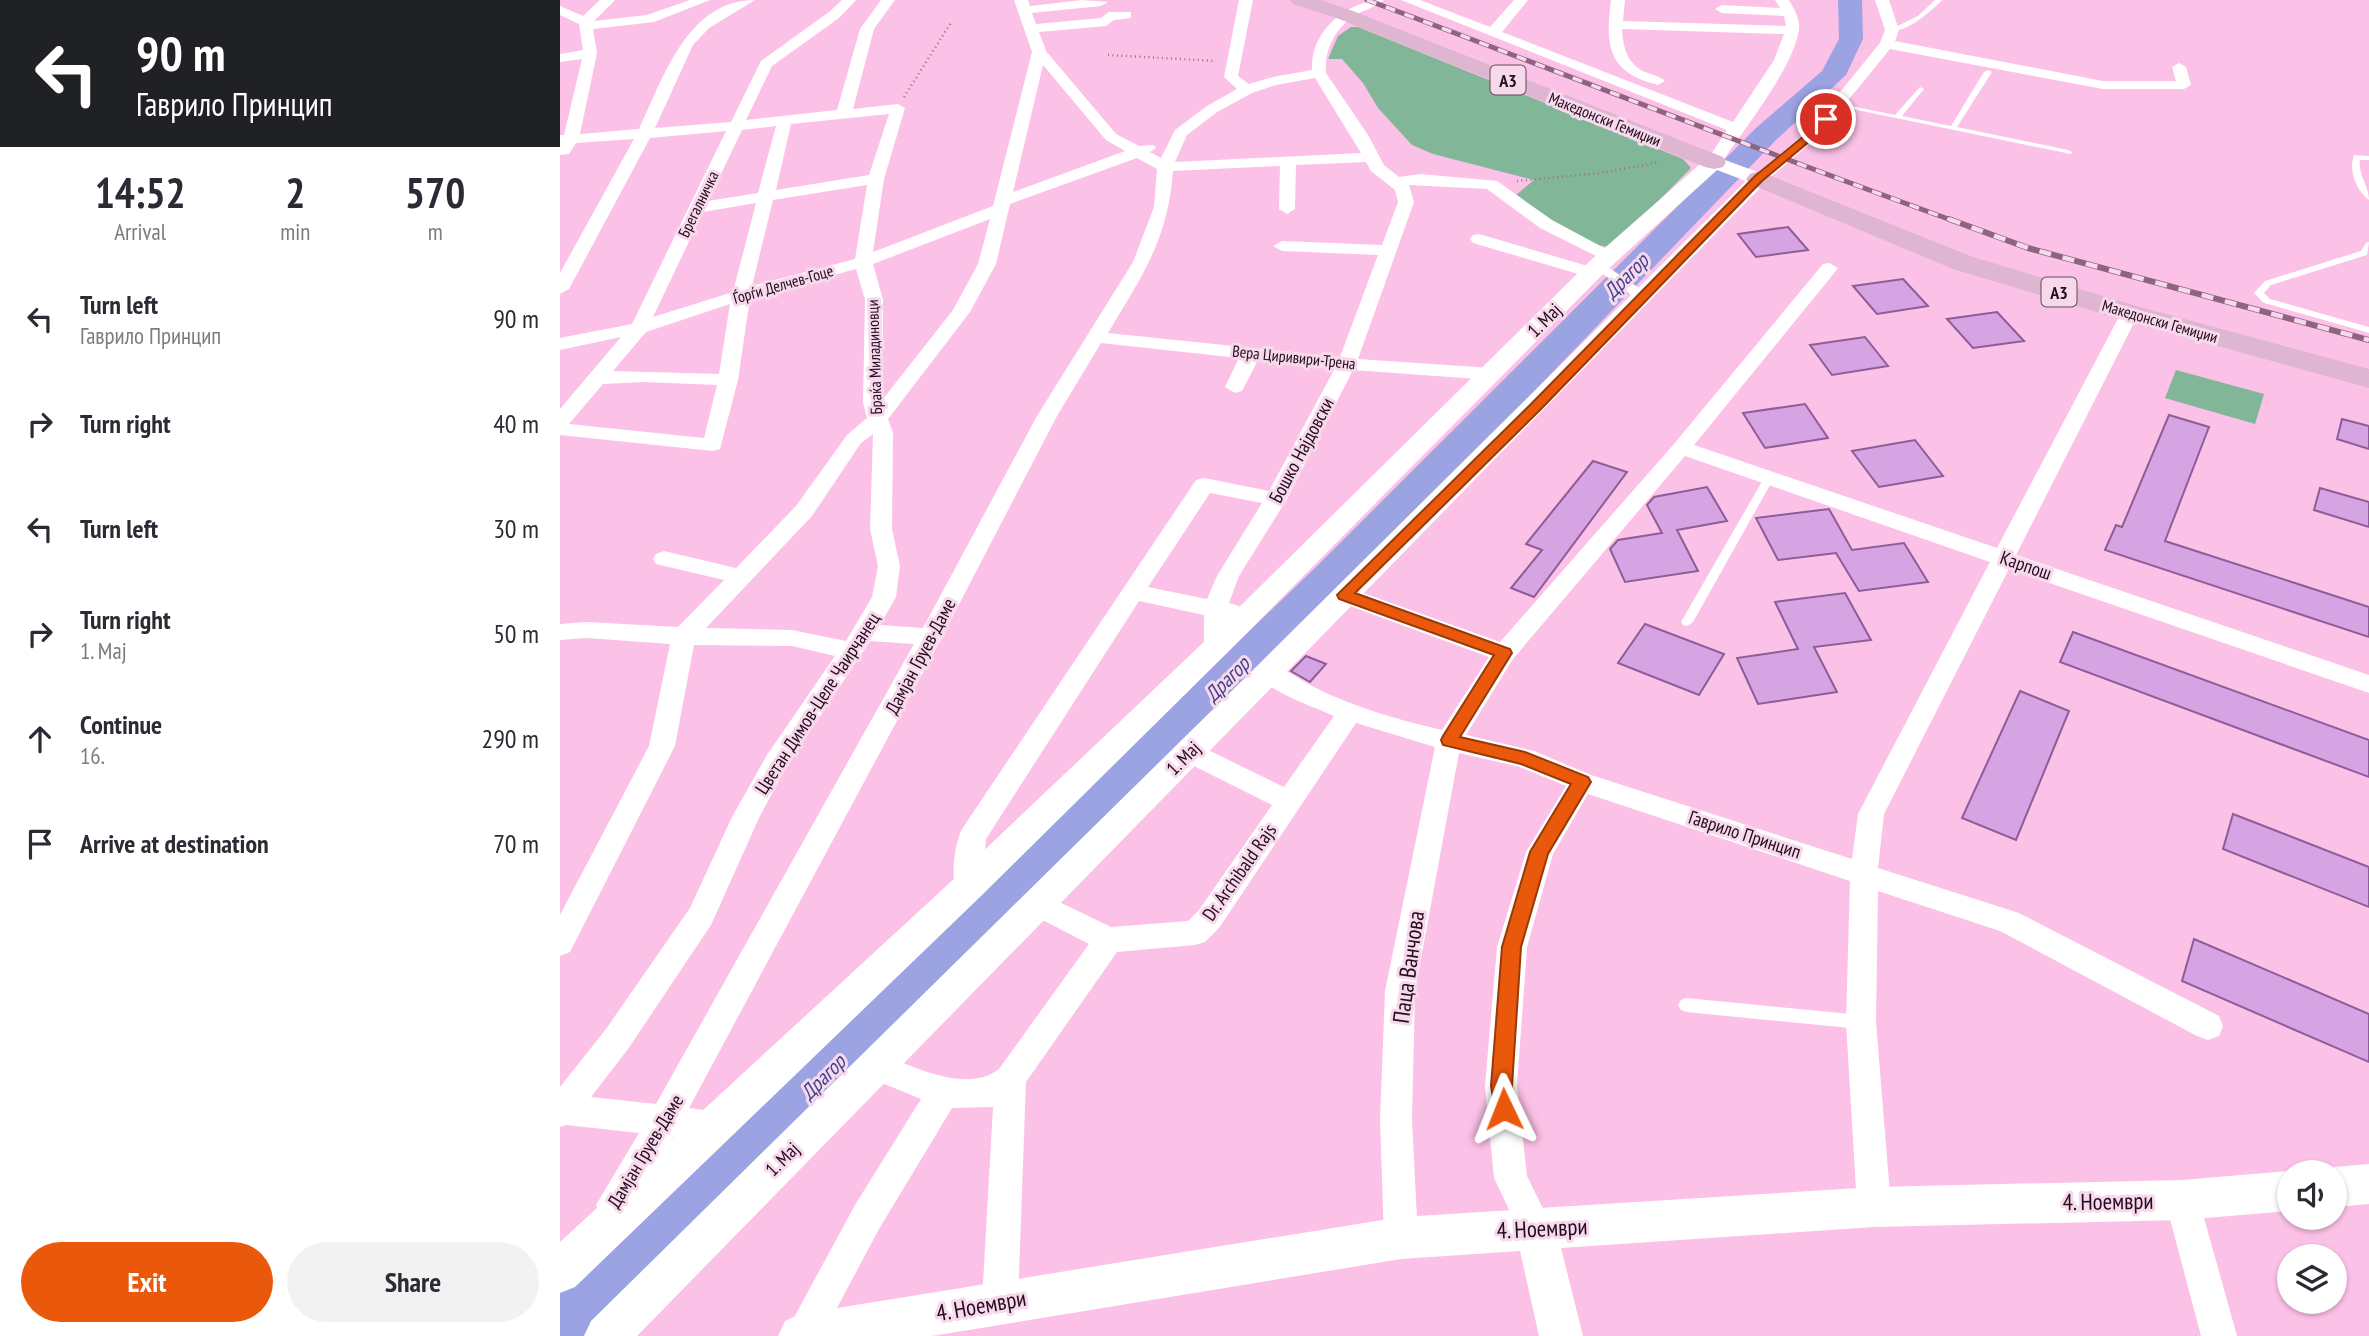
<!DOCTYPE html>
<meta charset="utf-8">
<style>
body{margin:0;font-family:"PT Sans Narrow",sans-serif;background:#f2f2f3;color:#2b2b33;height:100vh;display:flex;flex-direction:column;font-size:26px;white-space:nowrap}
*{box-sizing:border-box;margin:0}
p{font-size:23px;color:#7c7c81}
.icon{flex:none;width:38px;height:38px;fill:none;stroke:currentColor;stroke-width:2;stroke-linecap:round;stroke-linejoin:round}
.map{position:relative;flex:1;overflow:hidden}
.side{display:flex;flex-direction:column;background:#fff;width:560px}
.side>*{flex:none}
.banner{background:#202124;color:#fff;overflow:hidden}
.buttons{position:absolute;left:1717px;top:1160px;display:grid;gap:14px}
.buttons a{display:grid;place-items:center;width:70px;height:70px;border-radius:50%;background:#fff;box-shadow:0 2px 5px #0004;font-size:35px}
.pin{position:absolute;display:grid;place-items:center;width:60px;height:60px;color:#fff;margin:-30px;border:4px solid #fff;border-radius:50%;box-shadow:0 2px 7px #0007}
.me{position:absolute;width:77px;margin:-38px;rotate:358deg;stroke-linejoin:round;filter:drop-shadow(0 0 5px #0008)}
.turn{display:flex;align-items:center;gap:24px;height:147px;padding:0 21px;font-size:32px}
.turn .icon{width:91px;height:91px;stroke-width:2.5}
.turn b{display:block;font-size:49px;line-height:60px}
.eta{display:flex;justify-content:space-evenly;align-items:center;height:119px;text-align:center}
.eta b{font-size:42px;font-weight:700;line-height:49px}
.button{display:flex;gap:14px;margin-top:auto;padding:14px 21px}
.button a{flex:1;height:80px;border-radius:42px;background:#ea580c;color:#fff;font-size:28px;font-weight:700;line-height:80px;text-align:center}
.button a+a{background:#f2f2f3;color:#2b2b33}
ul{padding:0;list-style:none}
li{display:flex;align-items:center;gap:21px;height:105px;padding:0 21px}
li div{flex:1}
li b{display:block;font-size:26px}
li em{font-style:normal}
main{display:flex;flex:1;min-height:0}
.map>svg:first-child{display:block}
.green{fill:#81b698}
.lines{fill:none;stroke-linecap:round;stroke-linejoin:round}
.river{fill:#9ca3e2;fill-rule:evenodd}
.building{fill:#d7a4e3;stroke:#8c5d98;stroke-width:2}
.path{stroke:#9d718e;stroke-width:2.5;stroke-dasharray:1 3.5;stroke-linecap:butt}
.service{fill:#fff;fill-rule:evenodd}
.pedestrian{fill:#fff;fill-rule:evenodd}
.minor{fill:#fff;fill-rule:evenodd}
.tertiary{fill:#fff;fill-rule:evenodd}
.primary{fill:#dfb6d1;fill-rule:evenodd}
.rail-far1-casing{stroke:#8e6480;stroke-width:5}
.rail-casing{stroke:#8e6480;stroke-width:6}
.rail-far1{stroke:#f7d9ec;stroke-width:3.5;stroke-dasharray:10;stroke-linecap:butt}
.rail{stroke:#f7d9ec;stroke-width:4.5;stroke-dasharray:12;stroke-linecap:butt}
.route{fill:#ea580c;stroke:#983908;stroke-width:2}
.labels{text-anchor:middle;dominant-baseline:central;stroke-width:6;stroke-linejoin:round;paint-order:stroke}
.far-street-label{font-size:16px;fill:#240b1d;stroke:#f7d9ec}
.shield{fill:#f7d9ec;stroke:#63495b;stroke-width:2}
.shield-label{font-size:18px;font-weight:bold;fill:#240b1d}
.street-label{font-size:19px;fill:#240b1d;stroke:#f7d9ec}
.water-label{font-size:21px;font-style:italic;fill:#41428d;stroke:#f7d9ec}
.near-street-label{font-size:23px;fill:#240b1d;stroke:#f7d9ec}
</style>
<main>
<section class="side">
<div class="banner">
<div class="turn"><svg class="icon" aria-label="left" viewBox="0 0 24 24"><path d="M17 20v-9H6M10 6l-5 5 5 5"/></svg><div><b>90 m</b>Гаврило Принцип</div></div>
</div>
<div class="eta">
<div><b>14:52</b><p>Arrival</p></div>
<div><b>2</b><p>min</p></div>
<div><b>570</b><p>m</p></div>
</div>
<ul>
<li><svg class="icon" aria-label="left" viewBox="0 0 24 24"><path d="M17 20v-9H6M10 6l-5 5 5 5"/></svg><div><b>Turn left</b><p>Гаврило Принцип</p></div><em>90 m</em></li>
<li><svg class="icon" aria-label="right" viewBox="0 0 24 24"><path d="M7 20v-9h11M14 6l5 5-5 5"/></svg><div><b>Turn right</b></div><em>40 m</em></li>
<li><svg class="icon" aria-label="left" viewBox="0 0 24 24"><path d="M17 20v-9H6M10 6l-5 5 5 5"/></svg><div><b>Turn left</b></div><em>30 m</em></li>
<li><svg class="icon" aria-label="right" viewBox="0 0 24 24"><path d="M7 20v-9h11M14 6l5 5-5 5"/></svg><div><b>Turn right</b><p>1. Мај</p></div><em>50 m</em></li>
<li><svg class="icon" aria-label="ahead" viewBox="0 0 24 24"><path d="M12 20V5M6 11l6-6 6 6"/></svg><div><b>Continue</b><p>16.</p></div><em>290 m</em></li>
<li><svg class="icon" aria-label="arrive" viewBox="0 0 24 24"><path d="M6 21V4h12l-3 4 3 4H6"/></svg><div><b>Arrive at destination</b></div><em>70 m</em></li>
</ul>
<div class="button"><a>Exit</a><a>Share</a></div>
</section>
<div class="map">
<svg width="1809" height="1336" viewBox="0 0 1809 1336">
<rect width="100%" height="100%" fill="#fcc1e7"/>
<g class="green">
<path d="M 791,27 L 798,27 L 1123,159 L 1131,168 L 1054,246 C 1026,251 977,211 956,195 L 974,180 L 873,154 L 852,145 L 818,108 L 803,83 L 782,59 L 768,59 L 778,36 Z"/>
<path d="M 1616,370 L 1704,394 L 1695,424 L 1605,398 Z"/>
</g>
<g class="lines">
<path class="river" d="M 1278,0 L 1302,0 L 1303,39 L 1286,75 L 1216,140 L 784,589 L 46,1336 L 0,1336 L 0,1293 L 754,569 L 1196,128 L 1262,71 L 1279,39 Z"/>
</g>
<g class="building">
<path d="M 1228,227 L 1248,250 L 1196,257 L 1178,234 Z"/>
<path d="M 1343,279 L 1368,306 L 1317,314 L 1293,286 Z"/>
<path d="M 1437,312 L 1464,341 L 1413,348 L 1387,319 Z"/>
<path d="M 1305,337 L 1328,366 L 1272,375 L 1250,345 Z"/>
<path d="M 1245,404 L 1268,438 L 1205,448 L 1183,413 Z"/>
<path d="M 1609,415 L 1649,427 L 1605,541 L 1809,607 L 1809,637 L 1545,550 L 1556,525 L 1562,527 Z"/>
<path d="M 1782,419 L 1809,426 L 1809,449 L 1777,439 Z"/>
<path d="M 1355,440 L 1383,476 L 1319,487 L 1292,451 Z"/>
<path d="M 1033,461 L 1067,472 L 974,597 L 951,588 L 982,550 L 966,544 Z"/>
<path d="M 1147,487 L 1167,521 L 1117,530 L 1138,571 L 1065,582 L 1050,549 L 1058,540 L 1102,533 L 1087,505 L 1094,497 Z"/>
<path d="M 1760,488 L 1809,502 L 1809,527 L 1754,510 Z"/>
<path d="M 1269,509 L 1292,550 L 1344,543 L 1368,582 L 1299,591 L 1276,553 L 1218,560 L 1196,518 Z"/>
<path d="M 1285,593 L 1311,640 L 1254,647 L 1277,692 L 1198,704 L 1177,658 L 1238,649 L 1215,602 Z"/>
<path d="M 1085,624 L 1164,654 L 1139,695 L 1058,663 Z"/>
<path d="M 1513,632 L 1809,740 L 1809,777 L 1500,662 Z"/>
<path d="M 746,656 L 766,664 L 750,682 L 731,671 Z"/>
<path d="M 1460,691 L 1509,711 L 1456,840 L 1402,818 Z"/>
<path d="M 1673,814 L 1809,867 L 1809,907 L 1663,849 Z"/>
<path d="M 1634,939 L 1809,1014 L 1809,1062 L 1622,981 Z"/>
</g>
<g class="lines">
<g class="path">
<path d="M 548,55 L 656,61"/>
<path d="M 344,97 L 392,21"/>
<path d="M 957,181 L 1041,173 L 1100,162"/>
</g>
<g class="service">
<path d="M 1375,0 L 1382,0 C 1372,11 1344,35 1329,30 L 1358,16 Z"/>
<path d="M 1428,70 L 1432,72 L 1397,127 L 1508,150 L 1512,152 L 1511,154 L 1273,105 L 1277,103 L 1335,115 L 1360,87 L 1364,89 L 1342,116 L 1391,126 L 1424,72 Z"/>
<path d="M 1794,155 L 1809,156 L 1809,160 L 1800,160 C 1798,175 1809,186 1809,200 C 1797,191 1788,171 1794,155 Z"/>
<path d="M 1809,242 L 1807,255 L 1711,285 L 1704,293 L 1710,299 L 1809,327 L 1809,333 L 1704,303 L 1694,293 L 1705,281 L 1801,251 L 1806,243 Z"/>
<path d="M 1209,475 L 1214,478 L 1133,622 L 1127,626 L 1123,625 L 1121,622 L 1204,478 Z"/>
<path d="M 1126,998 L 1301,1015 L 1306,1017 L 1309,1022 L 1306,1027 L 1301,1029 L 1126,1012 L 1121,1010 L 1118,1005 L 1121,1000 Z"/>
</g>
<path class="pedestrian" d="M 1039,261 L 1088,294 L 1088,300 L 1078,300 L 1035,268 L 1033,265 Z"/>
<g class="minor">
<path d="M 40,0 L 55,0 L 34,21 L 87,15 L 130,0 L 150,0 L 94,22 L 33,29 L 37,53 L 20,134 L 79,129 C 103,79 127,0 195,0 L 149,28 L 133,45 L 95,128 L 171,122 L 201,61 L 269,12 L 282,0 L 296,0 L 279,18 L 212,66 L 186,120 L 277,110 L 300,29 L 321,0 L 335,0 L 314,29 L 293,109 L 338,104 L 345,108 L 324,179 L 313,252 L 433,206 L 472,52 L 454,0 L 468,0 L 470,6 L 522,0 L 548,2 L 541,6 L 472,13 L 476,24 L 541,18 L 549,12 L 571,12 L 571,18 L 554,20 L 546,26 L 479,32 L 486,51 L 556,134 L 579,146 L 594,145 L 596,148 L 590,152 L 601,158 L 615,130 L 647,106 L 677,89 L 664,77 L 679,0 L 693,0 L 678,76 L 689,84 L 713,77 L 752,70 C 750,31 787,0 824,0 C 817,6 808,9 799,13 C 777,25 764,48 766,73 L 808,135 L 824,165 L 839,177 L 861,174 L 937,181 L 992,220 L 1059,256 L 1056,260 L 1044,260 L 980,228 L 927,189 L 849,185 L 854,202 L 798,359 L 931,368 L 941,374 L 931,380 L 793,370 L 727,499 L 679,576 L 669,603 L 679,606 L 683,612 L 679,618 L 668,619 L 668,647 L 665,653 L 656,656 L 647,653 L 644,647 L 644,615 L 579,601 L 426,839 L 422,887 L 418,895 L 408,899 L 398,895 C 390,880 394,845 402,829 L 636,480 L 644,478 L 709,491 L 775,368 L 698,360 L 682,391 L 675,393 L 665,387 L 679,358 L 541,343 L 497,416 L 382,637 L 129,1108 L 153,1111 L 164,1115 L 169,1126 L 164,1137 L 153,1141 L 113,1137 L 65,1217 L 53,1222 L 41,1217 L 36,1205 L 79,1133 L 6,1125 L 0,1127 L 0,1087 L 46,1029 L 130,908 L 172,817 L 207,755 L 275,656 L 232,646 L 134,645 L 115,746 L 10,952 L 0,956 L 0,915 L 89,746 L 110,644 L 27,638 L 0,640 L 0,624 L 27,622 L 118,627 L 164,580 L 96,564 L 93,559 L 96,554 L 104,551 L 176,568 L 236,506 L 287,435 L 307,418 L 303,402 L 305,300 L 296,269 L 190,298 L 178,380 L 160,449 L 153,451 L 0,435 L 0,409 L 61,337 L 0,350 L 0,338 L 72,324 L 166,131 L 90,138 L 9,289 L 0,294 L 0,273 L 74,139 L 16,143 L 9,154 L 0,155 L 0,135 L 4,135 L 22,59 L 0,62 L 0,54 L 23,50 L 19,24 L 0,15 L 0,6 L 23,16 ZM 483,65 L 546,140 L 565,151 L 453,192 ZM 755,78 L 801,153 L 615,162 L 627,135 L 657,112 L 692,93 L 716,85 ZM 329,114 L 309,175 L 216,190 L 231,124 ZM 216,126 L 198,193 L 148,201 L 182,130 ZM 577,158 L 597,169 L 594,207 L 573,262 L 477,416 L 363,628 L 320,625 L 336,597 L 340,566 L 332,529 L 333,433 L 328,419 L 410,312 L 436,264 L 450,204 ZM 806,162 L 811,171 L 835,190 L 838,202 L 822,245 L 722,241 L 713,246 L 722,251 L 818,255 L 780,357 L 548,333 C 582,276 608,240 613,171 L 720,166 L 719,209 L 727,214 L 735,209 L 736,165 ZM 307,185 L 295,259 L 192,286 L 213,200 ZM 196,203 L 173,292 L 93,317 L 143,212 ZM 430,219 L 418,264 L 393,310 L 323,399 L 323,300 L 313,264 ZM 170,304 L 159,374 L 53,371 L 86,332 ZM 84,382 L 157,385 L 144,438 L 9,424 L 43,384 ZM 313,434 L 310,529 L 318,566 L 312,597 L 286,641 L 232,630 L 146,628 L 252,516 L 301,443 ZM 650,493 L 702,503 L 657,576 L 647,599 L 588,587 ZM 310,641 L 354,644 L 96,1104 L 31,1097 L 68,1049 L 151,925 L 199,818 L 225,769 Z"/>
<path d="M 841,0 L 860,0 L 930,27 L 954,0 L 968,0 L 942,32 L 1173,122 L 1214,60 L 1224,34 L 1062,29 C 1063,47 1067,64 1085,72 C 1092,75 1100,76 1105,81 L 1098,85 C 1048,73 1045,46 1051,0 L 1065,0 L 1063,21 L 1226,26 L 1224,16 L 1162,13 L 1155,9 L 1162,5 L 1220,8 L 1215,0 L 1229,0 C 1234,9 1240,18 1239,29 C 1234,68 1182,132 1160,165 L 1154,167 L 1146,162 L 1167,130 Z"/>
<path d="M 1315,0 L 1329,0 L 1339,30 L 1335,41 L 1543,81 L 1616,81 L 1612,67 L 1619,63 L 1626,67 L 1631,85 L 1624,89 L 1543,89 L 1330,49 L 1259,136 L 1205,182 L 1193,182 L 1191,179 L 1193,176 L 1249,130 L 1320,43 L 1325,30 Z"/>
<path d="M 919,234 L 1038,269 L 1041,273 L 1032,278 L 913,243 L 910,239 L 913,235 Z"/>
<path d="M 1269,263 L 1278,268 L 1275,272 L 1134,445 L 1437,548 L 1561,313 L 1563,309 L 1577,309 L 1579,313 L 1456,555 L 1809,675 L 1809,693 L 1449,569 L 1324,814 L 1318,868 L 1459,913 L 1659,1016 L 1663,1026 L 1659,1036 L 1648,1040 L 1637,1036 L 1440,931 L 1318,891 L 1316,1022 L 1331,1207 L 1326,1219 L 1314,1224 L 1302,1219 L 1297,1207 L 1286,1022 L 1290,881 L 1028,794 L 993,854 L 967,947 L 957,1086 L 967,1176 L 992,1227 L 987,1239 L 975,1244 L 963,1239 L 934,1178 L 925,1086 L 937,947 L 966,852 L 1006,786 L 960,767 L 899,753 L 855,991 L 852,1120 L 858,1238 L 853,1250 L 841,1255 L 829,1250 L 824,1238 L 820,1120 L 825,991 L 875,747 L 796,723 L 659,928 L 645,942 L 635,945 L 557,952 L 466,1082 L 458,1301 L 452,1313 L 440,1319 L 428,1313 L 422,1301 L 433,1107 L 392,1108 L 319,1229 L 262,1336 L 224,1336 L 295,1205 L 361,1099 L 305,1076 L 300,1066 L 305,1056 L 316,1052 C 351,1065 405,1095 439,1069 L 529,944 L 467,912 L 463,904 L 467,896 L 477,892 L 487,896 L 551,927 L 628,921 L 639,910 L 712,805 L 620,759 L 616,752 L 620,745 L 629,742 L 638,745 L 724,787 L 774,716 C 754,707 708,692 697,673 L 700,667 C 719,661 737,679 754,687 C 793,707 839,720 882,730 L 929,657 L 776,601 L 772,595 L 776,589 L 784,587 L 792,589 L 940,642 L 1114,444 L 1263,264 ZM 1125,456 L 1430,562 L 1298,814 L 1292,859 L 1031,775 L 974,751 L 906,735 L 953,659 Z"/>
<path d="M 1622,1183 L 1634,1188 L 1639,1200 L 1677,1336 L 1641,1336 L 1605,1200 L 1610,1188 Z"/>
</g>
<g class="tertiary">
<path d="M 1154,156 L 1206,175 L 1209,179 L 77,1336 L 24,1336 L 31,1321 L 698,665 L 1186,181 L 1157,170 L 1047,270 L 666,654 L 420,897 L 15,1287 L 0,1293 L 0,1242 L 396,877 L 646,640 L 1031,260 L 1147,158 Z"/>
<path d="M 1809,1164 L 1809,1204 L 1774,1207 L 1774,1172 L 1761,1172 L 1774,1167 Z"/>
<path d="M 1729,1171 L 1732,1172 L 1729,1172 L 1729,1211 L 1622,1220 L 1314,1227 L 1001,1248 L 1023,1336 L 979,1336 L 960,1251 L 841,1259 L 372,1336 L 218,1336 L 225,1321 L 240,1314 L 841,1217 L 969,1209 L 975,1206 L 980,1208 L 1314,1187 L 1622,1180 Z"/>
</g>
<g class="primary">
<path d="M 730,0 L 761,0 L 793,11 L 1163,157 L 1166,162 L 1163,167 L 1154,169 L 1145,167 L 779,19 L 733,4 Z"/>
<path d="M 1199,171 L 1413,257 L 1580,307 L 1809,369 L 1809,388 L 1560,319 L 1393,269 L 1190,184 L 1186,179 L 1190,174 Z"/>
</g>
<g class="rail-far1-casing">
<path id="rail-far1" d="M 807,0 C 1003,73 1197,150 1394,221"/>
</g>
<g class="rail-casing">
<path id="rail" d="M 1389,219 L 1468,248 L 1809,340"/>
</g>
<use href="#rail-far1" class="rail-far1"/>
<use href="#rail" class="rail"/>
</g>
<path class="route" d="M 1262,117 L 1271,119 L 1257,135 L 1202,181 L 982,408 L 795,593 L 950,649 L 952,653 L 900,737 L 965,752 L 1028,777 L 1031,782 L 988,854 L 961,947 L 952,1086 L 954,1109 L 951,1116 L 944,1119 L 936,1116 L 931,1086 L 942,947 L 970,852 L 1011,784 L 961,764 L 883,745 L 881,740 L 883,736 L 934,655 L 779,599 L 777,595 L 972,403 L 1195,176 L 1250,131 Z"/>
<g class="labels">
<g class="far-street-label">
<text transform="translate(1045 119) rotate(22)">Македонски Гемиџии</text>
<text transform="translate(138 204) rotate(-64)">Брегалничка</text>
<text transform="translate(223 284) rotate(-16)">Ѓорѓи Делчев-Гоце</text>
<text transform="translate(1600 321) rotate(16)">Македонски Гемиџии</text>
<text transform="translate(314 357) rotate(-92)">Браќа Миладиновци</text>
<text transform="translate(734 357) rotate(6)">Вера Циривири-Трена</text>
</g>
<g class="shield">
<rect x="930.5" y="65.5" width="35" height="29" rx="5"/>
<rect x="1481.5" y="277.5" width="35" height="29" rx="5"/>
</g>
<g class="shield-label">
<text x="948" y="80">A3</text>
<text x="1499" y="292">A3</text>
</g>
<g class="street-label">
<text transform="translate(984 320) rotate(-45)">1. Мај</text>
<text transform="translate(741 450) rotate(-62)">Бошко Најдовски</text>
<text transform="translate(1466 565) rotate(19)">Карпош</text>
<text transform="translate(360 656) rotate(-62)">Дамјан Груев-Даме</text>
<text transform="translate(257 703) rotate(-57)">Цветан Димов-Целе Чаирчанец</text>
<text transform="translate(623 758) rotate(-45)">1. Мај</text>
<text transform="translate(1185 834) rotate(18)">Гаврило Принцип</text>
<text transform="translate(679 872) rotate(-55)">Dr. Archibald Rajs</text>
<text transform="translate(85 1151) rotate(-59)">Дамјан Груев-Даме</text>
<text transform="translate(222 1159) rotate(-45)">1. Мај</text>
</g>
<g class="water-label">
<text transform="translate(1066 276) rotate(-45)">Драгор</text>
<text transform="translate(667 679) rotate(-45)">Драгор</text>
<text transform="translate(263 1077) rotate(-45)">Драгор</text>
</g>
<g class="near-street-label">
<text transform="translate(848 967) rotate(-82)">Паца Ванчова</text>
<text transform="translate(1548 1201) rotate(-1)">4. Ноември</text>
<text transform="translate(982 1228) rotate(-3)">4. Ноември</text>
<text transform="translate(421 1305) rotate(-10)">4. Ноември</text>
</g>
</g>
</svg>
<div class="buttons">
<a><svg class="icon" aria-label="sound" viewBox="0 0 24 24"><path d="M4 9h4l5-4v14l-5-4H4zM17 9q2 3 0 6"/></svg></a>
<a><svg class="icon" aria-label="layers" viewBox="0 0 24 24"><path d="M12 4l9 5-9 5-9-5zM3 14l9 5 9-5"/></svg></a>
</div>
<div class="pin" style="left:1266px;top:119px;background:#d93025"><svg class="icon" aria-label="arrive" viewBox="0 0 24 24"><path d="M6 21V4h12l-3 4 3 4H6"/></svg></div>
<svg class="me" style="left:944px;top:1109px" viewBox="-20 -20 40 40"><path d="M0-17L14 15 0 8-14 15z" fill="#ea580c" stroke="#fff" stroke-width="4"/></svg>
</div>
</main>
